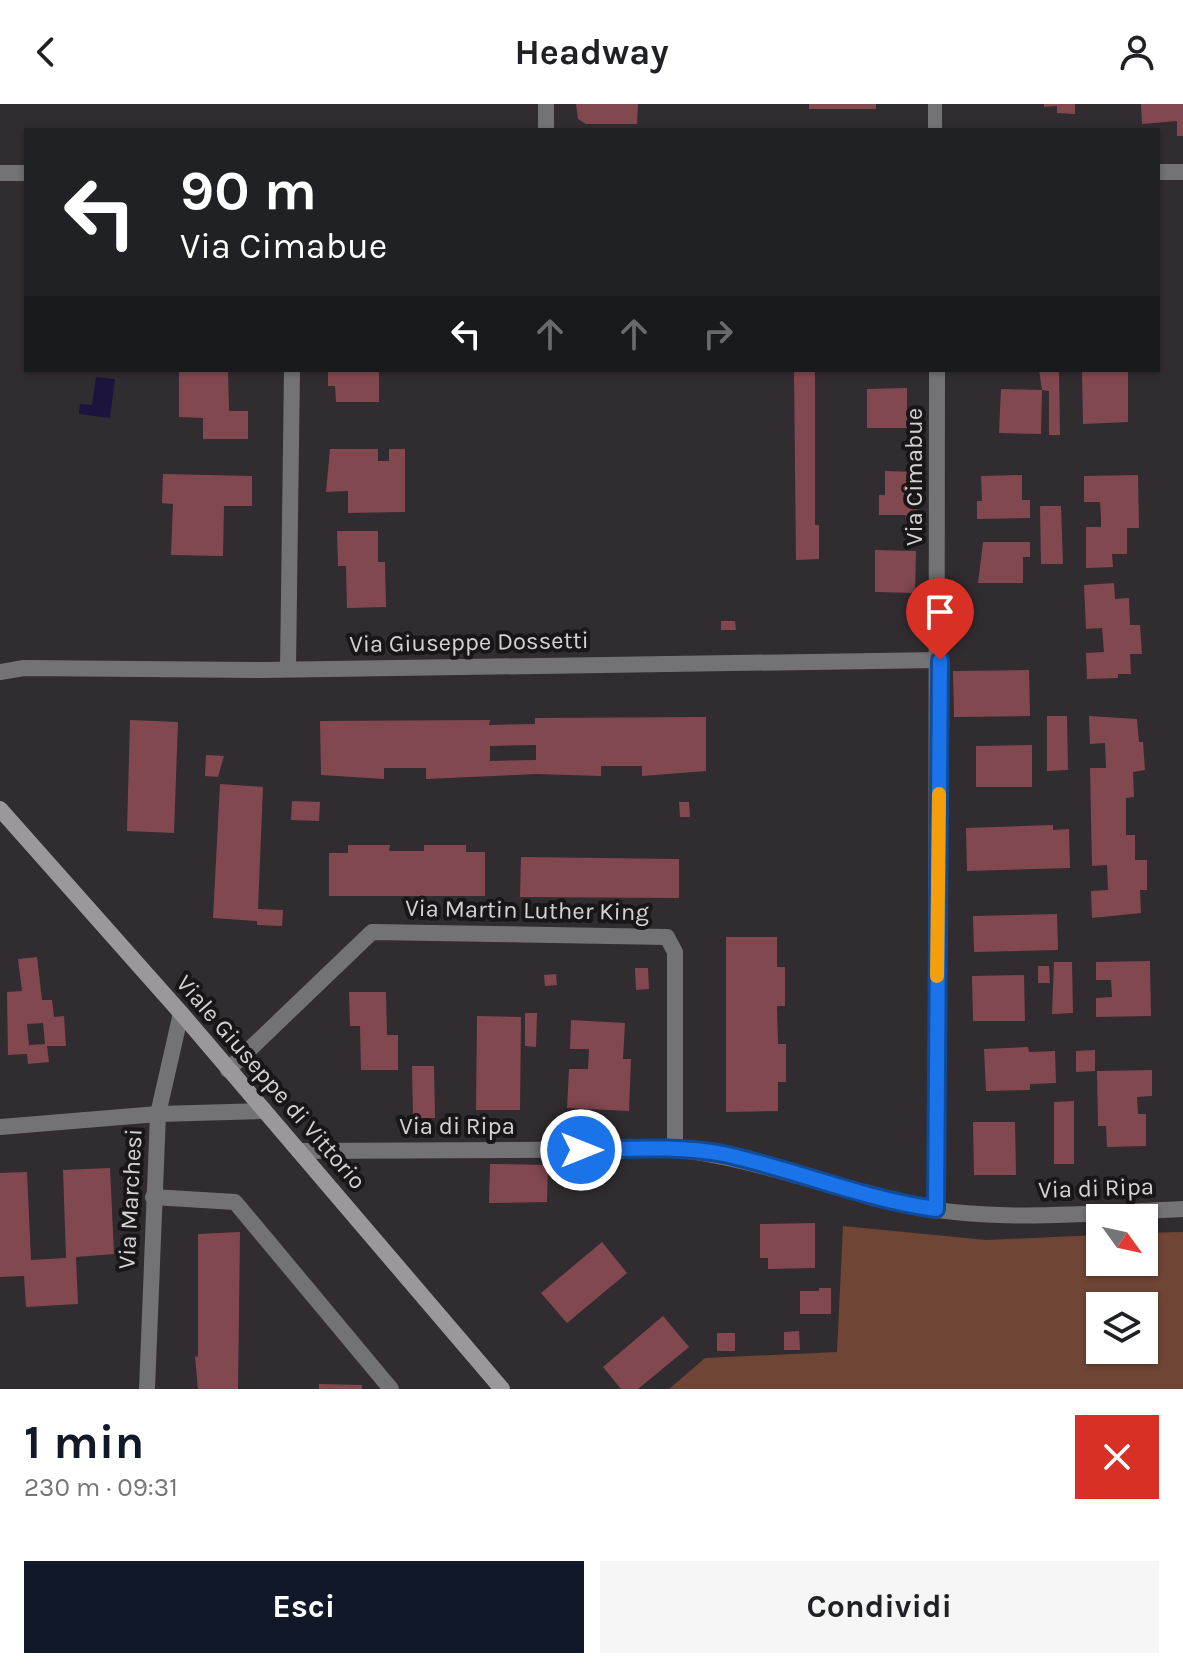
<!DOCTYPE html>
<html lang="it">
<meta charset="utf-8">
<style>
body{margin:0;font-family:Karla,sans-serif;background:#f6f6f6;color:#202124;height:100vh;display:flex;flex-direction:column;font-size:30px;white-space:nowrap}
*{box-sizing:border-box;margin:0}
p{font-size:26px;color:#757577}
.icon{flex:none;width:44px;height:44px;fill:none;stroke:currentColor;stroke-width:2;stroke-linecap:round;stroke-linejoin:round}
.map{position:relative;height:1285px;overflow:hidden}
.drawer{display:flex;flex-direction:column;background:#fff;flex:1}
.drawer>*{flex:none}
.guide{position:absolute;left:24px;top:24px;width:1136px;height:244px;border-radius:0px;box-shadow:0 2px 6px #0004;background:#202124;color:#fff;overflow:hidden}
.needle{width:52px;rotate:123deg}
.controls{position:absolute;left:1086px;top:1100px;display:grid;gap:16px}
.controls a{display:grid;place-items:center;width:72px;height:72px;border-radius:0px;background:#fff;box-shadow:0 2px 6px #0004;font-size:40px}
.pin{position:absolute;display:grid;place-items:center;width:68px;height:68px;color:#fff;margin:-82px -34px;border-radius:50% 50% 50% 0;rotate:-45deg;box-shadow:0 0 8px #0007}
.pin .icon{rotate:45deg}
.me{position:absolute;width:88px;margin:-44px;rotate:90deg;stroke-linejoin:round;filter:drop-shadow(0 0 6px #0008)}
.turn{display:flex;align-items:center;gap:28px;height:168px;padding:0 24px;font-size:36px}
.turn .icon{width:104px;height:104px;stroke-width:2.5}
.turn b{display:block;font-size:56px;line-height:68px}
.lanes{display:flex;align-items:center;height:76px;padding:0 24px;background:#0003;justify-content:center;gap:40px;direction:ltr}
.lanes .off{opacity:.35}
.round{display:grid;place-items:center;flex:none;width:84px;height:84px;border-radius:0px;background:#f6f6f6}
.overview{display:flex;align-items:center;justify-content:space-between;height:136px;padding:0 24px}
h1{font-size:48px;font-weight:700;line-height:60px;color:#111827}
.cta{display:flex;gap:16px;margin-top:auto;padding:16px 24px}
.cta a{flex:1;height:92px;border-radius:0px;background:#111827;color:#fff;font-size:32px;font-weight:700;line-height:92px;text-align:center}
.cta a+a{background:#f6f6f6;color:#202124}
header{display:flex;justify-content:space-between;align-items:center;height:104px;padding:0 24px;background:#fff;font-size:36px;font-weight:700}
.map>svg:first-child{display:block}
.green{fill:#6f4535;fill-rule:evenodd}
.water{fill:#1d133f}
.building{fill:#82484f;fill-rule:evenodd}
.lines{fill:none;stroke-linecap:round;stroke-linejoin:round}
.service{stroke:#737274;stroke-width:14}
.minor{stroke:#737274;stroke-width:16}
.tertiary{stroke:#737274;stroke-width:16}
.secondary{stroke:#9b989b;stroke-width:16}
.route-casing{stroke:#114b97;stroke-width:20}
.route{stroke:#1a73e8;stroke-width:14}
.slow{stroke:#f59e0b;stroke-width:14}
.labels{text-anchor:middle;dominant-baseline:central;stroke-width:8;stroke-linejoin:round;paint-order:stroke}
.street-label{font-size:24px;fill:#d5d2d4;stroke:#181617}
</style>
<header><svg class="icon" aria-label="back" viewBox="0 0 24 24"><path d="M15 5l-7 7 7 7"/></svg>Headway<svg class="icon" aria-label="person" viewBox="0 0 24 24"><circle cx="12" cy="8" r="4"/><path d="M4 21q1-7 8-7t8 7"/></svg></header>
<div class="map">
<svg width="1183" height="1285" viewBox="0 0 1183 1285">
<rect width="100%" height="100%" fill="#312c2f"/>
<path class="green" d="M 843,1122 L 986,1136 L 1100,1131 L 1100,1158 L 1144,1158 L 1144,1129 L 1183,1128 L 1183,1285 L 669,1285 L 705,1254 L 837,1248 ZM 1100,1202 L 1144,1202 L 1144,1246 L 1100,1246 Z"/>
<path class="water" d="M 96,273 L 115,275 L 110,314 L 79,310 L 80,300 L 92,301 Z"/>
<g class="building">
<path d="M 576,0 L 638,0 L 637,20 L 586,20 L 578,15 Z"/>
<rect x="809" y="0" width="67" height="5"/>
<path d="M 1044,0 L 1075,0 L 1075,10 L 1057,9 L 1057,2 L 1044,3 Z"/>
<path d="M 1141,0 L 1183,0 L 1183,32 L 1177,32 L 1177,17 L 1142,20 Z"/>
<path d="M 179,266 L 228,266 L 229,307 L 248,307 L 248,335 L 203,335 L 203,314 L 179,313 Z"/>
<path d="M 328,266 L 379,266 L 379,298 L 336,298 L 335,282 L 328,282 Z"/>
<path d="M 794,266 L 815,266 L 815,421 L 819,421 L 819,455 L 796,456 Z"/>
<path d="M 1039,266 L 1059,266 L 1060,331 L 1049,331 L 1049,287 L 1042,286 Z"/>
<path d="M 1082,266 L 1128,266 L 1128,318 L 1083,320 Z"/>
<path d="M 907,284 L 907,324 L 867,324 L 867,285 Z"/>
<path d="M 1001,285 L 1042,286 L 1041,330 L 999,329 Z"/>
<path d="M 330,345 L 378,345 L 378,357 L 389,357 L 389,345 L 405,345 L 405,408 L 348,409 L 348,387 L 326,388 Z"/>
<path d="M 885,367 L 918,368 L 917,418 L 906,418 L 906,411 L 879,411 L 879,391 L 885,391 Z"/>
<path d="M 163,370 L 252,372 L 252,402 L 224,402 L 223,452 L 171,451 L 173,400 L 162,399 Z"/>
<path d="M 1022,371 L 1022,396 L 1030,396 L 1030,414 L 977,415 L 977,397 L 982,397 L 981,372 Z"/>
<path d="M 1138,371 L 1139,424 L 1127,424 L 1127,450 L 1112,450 L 1113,463 L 1086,464 L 1086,423 L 1101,423 L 1101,414 L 1100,398 L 1084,398 L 1084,372 Z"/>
<path d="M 1040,402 L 1061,402 L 1063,460 L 1041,460 Z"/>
<path d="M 337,427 L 378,427 L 378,458 L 385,458 L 386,503 L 347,504 L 346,462 L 338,462 Z"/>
<path d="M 983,438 L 1030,438 L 1030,453 L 1023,453 L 1023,479 L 978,479 Z"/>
<path d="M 875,446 L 916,447 L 915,489 L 875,488 Z"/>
<path d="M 1114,479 L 1115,495 L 1129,494 L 1130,521 L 1140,521 L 1142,550 L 1130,550 L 1131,570 L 1118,570 L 1118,574 L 1087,575 L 1086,549 L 1104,548 L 1102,524 L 1086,525 L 1084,481 Z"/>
<path d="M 721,517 L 735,517 L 736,526 L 721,526 Z"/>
<path d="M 1029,566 L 1030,612 L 954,613 L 953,567 Z"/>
<path d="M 1047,612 L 1067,612 L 1068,666 L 1047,667 Z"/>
<path d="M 1089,612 L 1137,615 L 1139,638 L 1143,638 L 1145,666 L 1133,668 L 1134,693 L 1126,694 L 1126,731 L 1135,731 L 1135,756 L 1147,756 L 1147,786 L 1140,786 L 1141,809 L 1092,814 L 1091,787 L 1108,786 L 1107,761 L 1092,762 L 1090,664 L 1106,664 L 1105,639 L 1090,640 Z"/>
<path d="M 706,613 L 706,667 L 642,672 L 642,662 L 601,662 L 601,672 L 536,670 L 426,675 L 426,664 L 384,664 L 384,675 L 321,671 L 320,617 L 490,616 L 489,621 L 535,620 L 535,614 ZM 536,641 L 536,656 L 490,657 L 490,642 Z"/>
<path d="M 130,616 L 178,618 L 174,729 L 127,727 Z"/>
<path d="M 1032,641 L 1032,683 L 976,683 L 976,642 Z"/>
<path d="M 206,651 L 224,652 L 218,673 L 205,672 Z"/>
<path d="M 220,680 L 263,683 L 258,805 L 283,806 L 282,822 L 257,821 L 257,817 L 213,814 Z"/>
<path d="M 292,697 L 320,698 L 319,717 L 291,716 Z"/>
<path d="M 679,698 L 689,698 L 690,713 L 680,713 Z"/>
<path d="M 1053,721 L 1053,726 L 1069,725 L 1070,764 L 967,767 L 966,724 Z"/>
<path d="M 348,741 L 390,741 L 389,747 L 424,747 L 424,741 L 466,741 L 466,748 L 485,748 L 485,792 L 329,792 L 329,749 L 348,749 Z"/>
<path d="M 521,753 L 679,755 L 679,794 L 520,793 Z"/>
<path d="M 1057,810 L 1058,846 L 974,848 L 973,812 Z"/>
<path d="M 726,833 L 777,833 L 777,863 L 785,863 L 785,902 L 777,902 L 778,940 L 786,940 L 786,978 L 778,978 L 778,1007 L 726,1008 Z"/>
<path d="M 37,853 L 42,896 L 52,896 L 54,913 L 64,912 L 66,942 L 47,942 L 49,958 L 28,960 L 27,950 L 8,951 L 7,888 L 22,887 L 18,855 ZM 43,919 L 45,940 L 29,941 L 27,920 Z"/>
<path d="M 1150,857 L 1151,912 L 1096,913 L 1096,894 L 1112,893 L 1111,876 L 1096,876 L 1096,858 Z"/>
<path d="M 1054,858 L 1072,858 L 1073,909 L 1052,910 Z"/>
<path d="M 1038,862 L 1049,862 L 1050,879 L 1038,879 Z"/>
<path d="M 635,864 L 648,864 L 649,885 L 636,886 Z"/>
<path d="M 556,870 L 557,881 L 545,882 L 544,871 Z"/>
<path d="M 1024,871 L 1025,917 L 973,917 L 972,872 Z"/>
<path d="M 349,888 L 386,888 L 387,931 L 398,931 L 398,966 L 361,966 L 360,922 L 350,922 Z"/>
<path d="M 525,909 L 537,909 L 536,943 L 525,942 Z"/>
<path d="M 477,912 L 521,913 L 520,1006 L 476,1006 Z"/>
<path d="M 571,916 L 625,919 L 623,955 L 631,955 L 629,1007 L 567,1004 L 569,965 L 588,965 L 589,945 L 570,945 Z"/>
<path d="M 1028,943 L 1029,948 L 1055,947 L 1056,979 L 1030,980 L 1030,986 L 986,987 L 984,945 Z"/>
<path d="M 1095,946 L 1095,967 L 1076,968 L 1076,947 Z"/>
<path d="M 412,962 L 434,962 L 435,1014 L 413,1014 Z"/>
<path d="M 1152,966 L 1152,992 L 1137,993 L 1138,1010 L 1146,1010 L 1146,1042 L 1107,1043 L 1106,1022 L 1098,1022 L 1097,967 Z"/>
<path d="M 1074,997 L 1074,1060 L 1054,1060 L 1054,998 Z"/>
<path d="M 973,1018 L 1015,1018 L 1016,1071 L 974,1071 Z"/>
<path d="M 490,1060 L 548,1061 L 547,1098 L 489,1099 Z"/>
<path d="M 110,1064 L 114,1150 L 76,1153 L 78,1200 L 26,1203 L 24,1172 L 0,1173 L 0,1069 L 27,1068 L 31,1156 L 66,1154 L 63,1066 Z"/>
<path d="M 815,1119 L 815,1164 L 768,1165 L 768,1154 L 760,1154 L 760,1120 Z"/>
<path d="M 240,1128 L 238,1285 L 198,1285 L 195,1252 L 198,1253 L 198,1130 Z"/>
<path d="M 602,1138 L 627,1169 L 567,1219 L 541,1189 Z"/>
<path d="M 819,1184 L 831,1184 L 831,1210 L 800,1210 L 800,1187 L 819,1187 Z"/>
<path d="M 663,1212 L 689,1243 L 638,1285 L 621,1285 L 603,1263 Z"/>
<path d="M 799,1227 L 800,1246 L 784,1246 L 784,1228 Z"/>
<rect x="717" y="1229" width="18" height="18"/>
<path d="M 319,1280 L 362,1281 L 362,1285 L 319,1285 Z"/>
</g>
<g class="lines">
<path class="service" d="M 935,0 L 935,26"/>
<g class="minor">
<path d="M 546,26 L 546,0"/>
<path d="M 288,565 L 292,266"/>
<path d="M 0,568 L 24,564 L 264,566 L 940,556"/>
<path d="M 228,966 L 372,828 L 667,833 L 675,848 L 675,1045"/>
<path d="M 0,1023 L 158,1010 L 263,1007"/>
<path d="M 299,1047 L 675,1045 C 752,1054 823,1082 898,1099 C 990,1120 1090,1109 1183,1105"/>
<path d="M 153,1093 L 235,1098 L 391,1285"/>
<path d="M 936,1105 L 937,266"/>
<path d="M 147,1285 L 158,1010 L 181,909"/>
</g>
<g class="tertiary">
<path d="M 1158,68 L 1183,68"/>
<path d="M 0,69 L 26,69"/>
</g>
<path class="secondary" d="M 0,705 L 181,909 L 502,1285"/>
</g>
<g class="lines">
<g class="route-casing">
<path id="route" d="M 581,1046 C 629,1045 680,1041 728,1051 C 798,1067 864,1095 936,1105 L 940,556"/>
</g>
<use href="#route" class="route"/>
<path class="slow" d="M 937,872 L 939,690"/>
</g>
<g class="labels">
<g class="street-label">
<text transform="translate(914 373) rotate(-90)">Via Cimabue</text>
<text transform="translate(469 538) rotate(-1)">Via Giuseppe Dossetti</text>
<text transform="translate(527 806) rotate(1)">Via Martin Luther King</text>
<text transform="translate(271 978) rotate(49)">Viale Giuseppe di Vittorio</text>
<text x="457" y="1022">Via di Ripa</text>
<text transform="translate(1096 1084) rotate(-2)">Via di Ripa</text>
<text transform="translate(130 1095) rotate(-87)">Via Marchesi</text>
</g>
</g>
</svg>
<div class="controls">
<a><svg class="needle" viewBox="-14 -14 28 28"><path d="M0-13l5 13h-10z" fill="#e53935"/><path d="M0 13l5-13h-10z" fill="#757577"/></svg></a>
<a><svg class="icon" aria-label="layers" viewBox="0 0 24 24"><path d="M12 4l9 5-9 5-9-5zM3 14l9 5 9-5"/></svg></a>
</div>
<div class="pin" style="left:940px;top:556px;background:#d93025"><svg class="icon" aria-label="arrive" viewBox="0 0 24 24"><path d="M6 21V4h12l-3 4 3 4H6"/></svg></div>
<svg class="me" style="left:581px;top:1046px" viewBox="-20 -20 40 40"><circle r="17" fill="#1a73e8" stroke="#fff" stroke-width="3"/><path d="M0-11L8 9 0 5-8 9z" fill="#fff"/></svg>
<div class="guide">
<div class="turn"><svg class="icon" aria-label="left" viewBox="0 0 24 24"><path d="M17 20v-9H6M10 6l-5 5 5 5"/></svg><div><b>90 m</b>Via Cimabue</div></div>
<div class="lanes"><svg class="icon" aria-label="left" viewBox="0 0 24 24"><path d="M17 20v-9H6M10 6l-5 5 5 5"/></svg><svg class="icon off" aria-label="ahead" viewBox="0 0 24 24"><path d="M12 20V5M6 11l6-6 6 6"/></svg><svg class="icon off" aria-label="ahead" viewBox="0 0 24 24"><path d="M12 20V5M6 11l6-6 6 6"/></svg><svg class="icon off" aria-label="right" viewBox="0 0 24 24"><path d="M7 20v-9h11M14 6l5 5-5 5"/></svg></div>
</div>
</div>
<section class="drawer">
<div class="overview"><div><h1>1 min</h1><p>230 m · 09:31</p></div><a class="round" style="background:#d93025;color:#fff"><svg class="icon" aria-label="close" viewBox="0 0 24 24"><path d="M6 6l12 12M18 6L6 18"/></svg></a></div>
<div class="cta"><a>Esci</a><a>Condividi</a></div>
</section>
